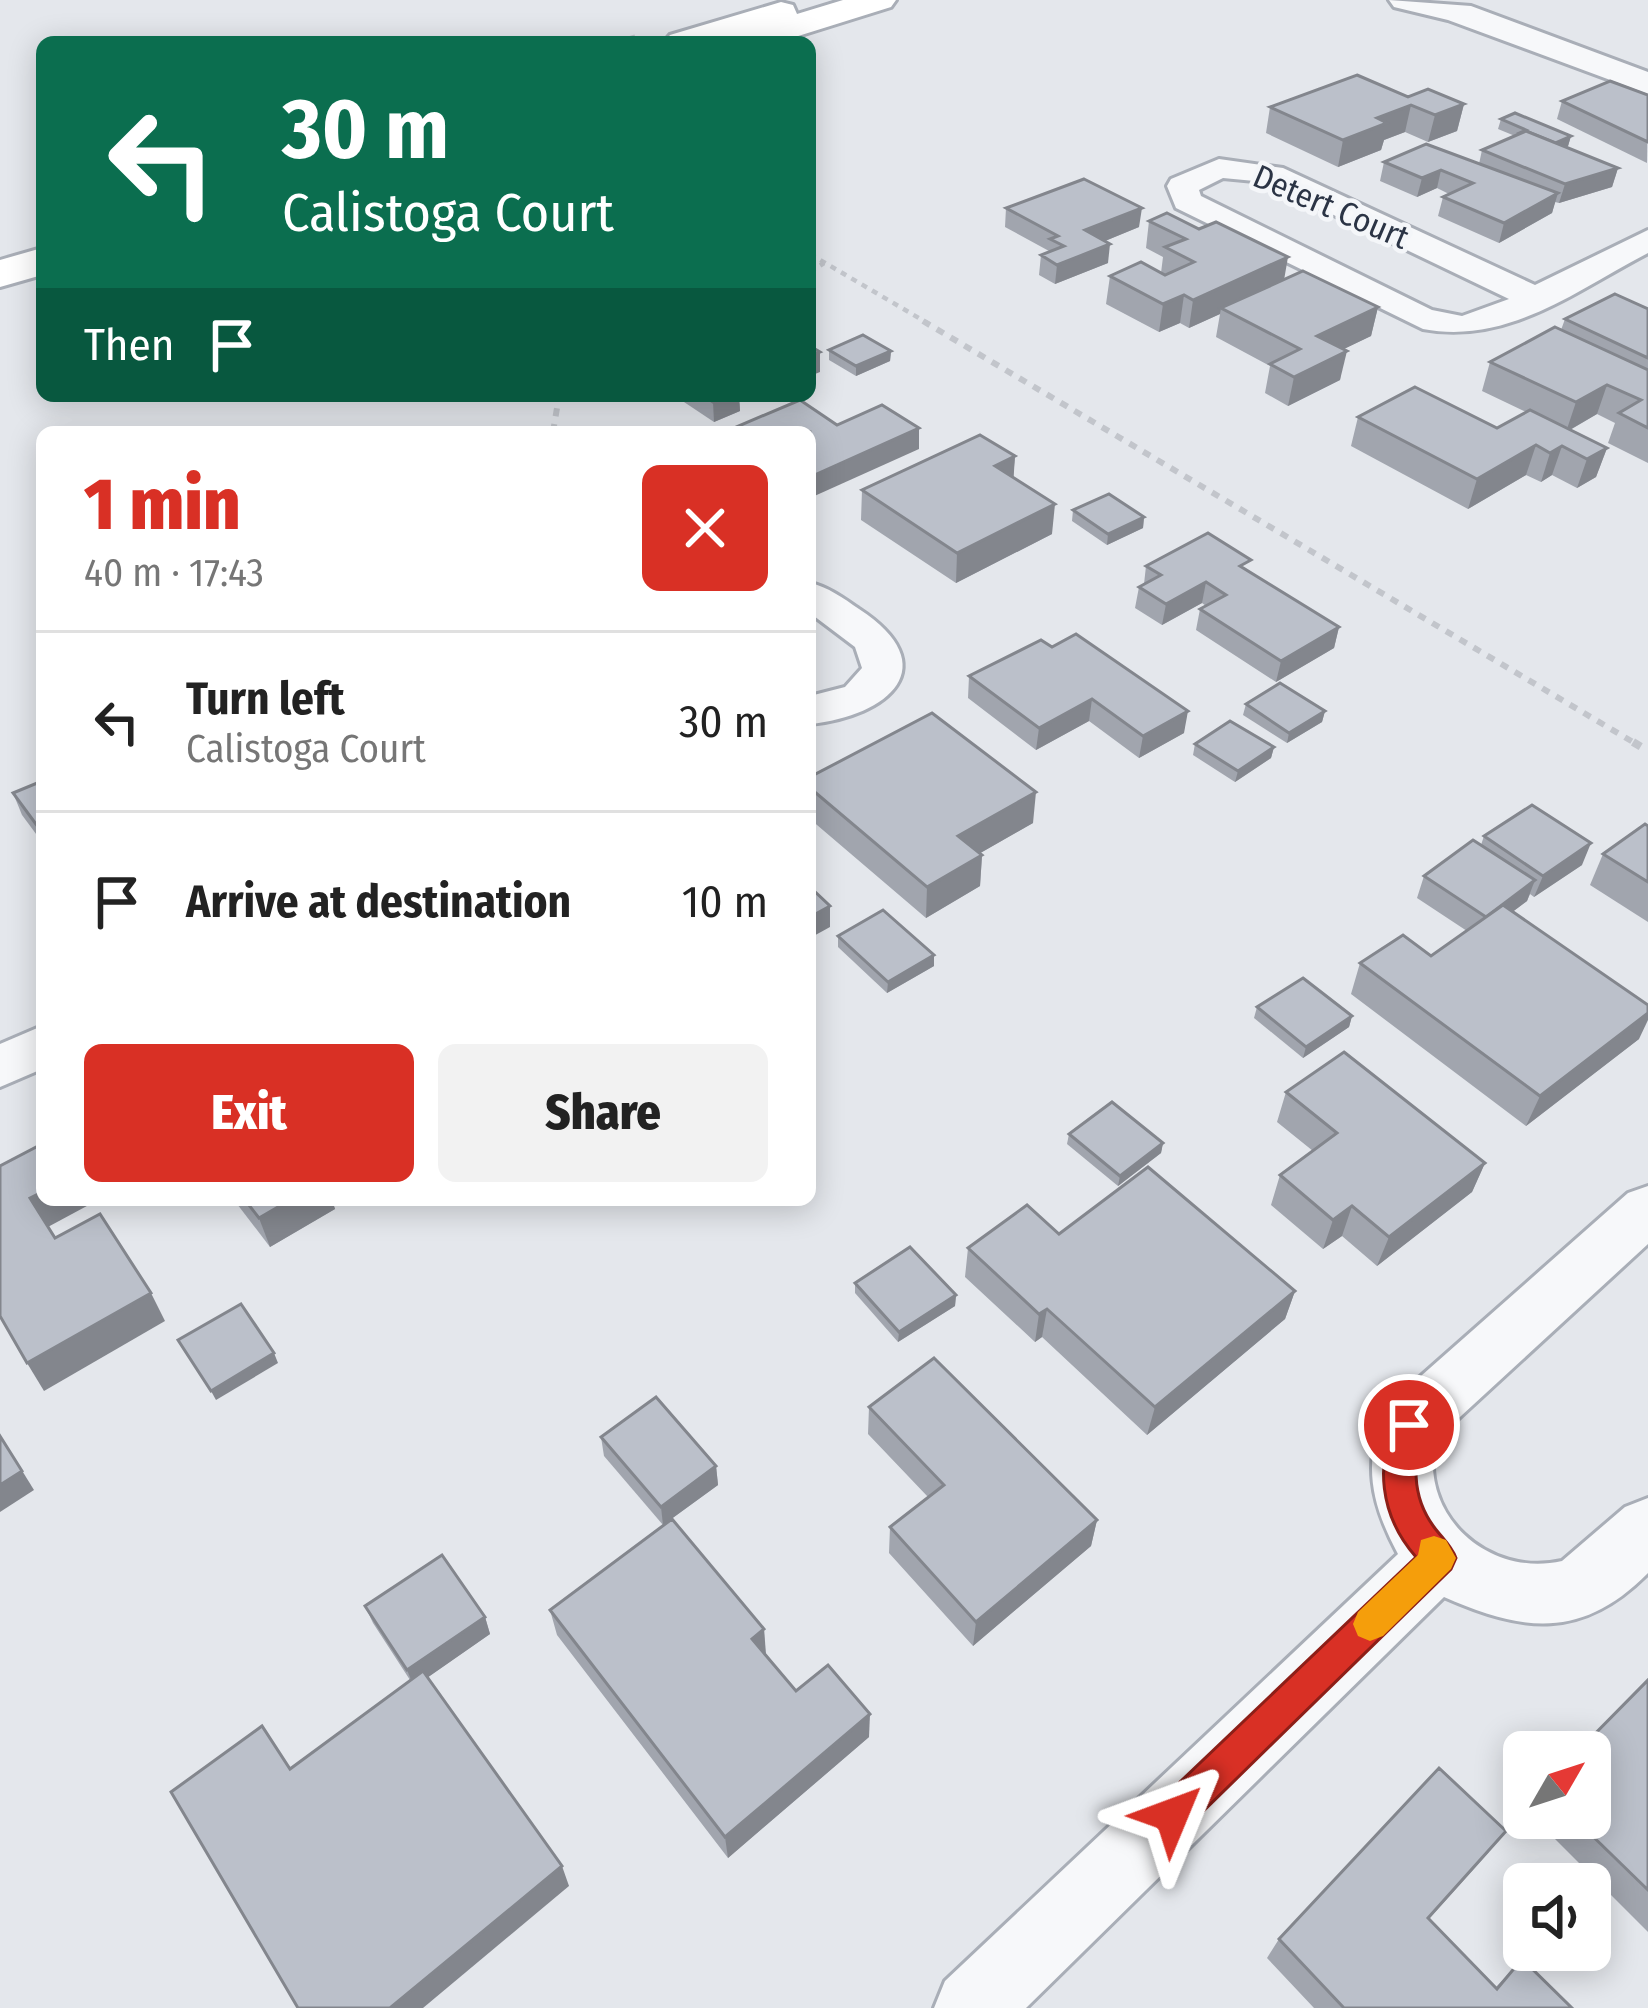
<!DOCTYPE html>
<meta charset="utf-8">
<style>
body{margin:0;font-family:"Fira Sans Condensed",sans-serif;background:#f2f2f2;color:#222;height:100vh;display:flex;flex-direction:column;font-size:45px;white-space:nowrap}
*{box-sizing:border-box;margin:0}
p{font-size:39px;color:#767676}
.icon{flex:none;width:66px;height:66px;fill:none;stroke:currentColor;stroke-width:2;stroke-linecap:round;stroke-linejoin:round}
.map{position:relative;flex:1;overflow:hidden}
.panel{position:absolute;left:36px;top:426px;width:780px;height:780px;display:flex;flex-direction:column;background:#fff;border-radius:18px;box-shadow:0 6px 30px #0003}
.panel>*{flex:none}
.guide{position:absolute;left:36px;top:36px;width:780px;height:366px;border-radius:18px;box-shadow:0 6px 30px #0003;background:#0b6e4f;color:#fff;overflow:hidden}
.needle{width:78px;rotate:51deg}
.controls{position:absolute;left:1503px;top:1731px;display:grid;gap:24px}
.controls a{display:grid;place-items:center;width:108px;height:108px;border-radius:18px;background:#fff;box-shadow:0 6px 30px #0003;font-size:60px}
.pin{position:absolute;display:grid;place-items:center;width:102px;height:102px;color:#fff;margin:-51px;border:6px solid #fff;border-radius:50%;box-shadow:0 3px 12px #0007}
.me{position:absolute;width:132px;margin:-66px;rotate:46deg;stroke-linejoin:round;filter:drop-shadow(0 0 9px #0008)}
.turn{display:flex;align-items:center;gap:42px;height:252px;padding:0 48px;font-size:54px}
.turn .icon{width:156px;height:156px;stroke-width:2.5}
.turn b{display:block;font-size:84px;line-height:102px}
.then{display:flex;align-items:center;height:114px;padding:0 48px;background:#0003;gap:24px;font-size:45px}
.round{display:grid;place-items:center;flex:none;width:126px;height:126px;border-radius:18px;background:#f2f2f2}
.headline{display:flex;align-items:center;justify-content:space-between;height:204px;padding:0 48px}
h1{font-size:72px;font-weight:800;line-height:90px;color:#d93025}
.primary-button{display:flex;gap:24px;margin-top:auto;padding:24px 48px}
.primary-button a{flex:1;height:138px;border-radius:18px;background:#d93025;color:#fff;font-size:48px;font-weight:800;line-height:138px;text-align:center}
.primary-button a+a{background:#f2f2f2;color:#222}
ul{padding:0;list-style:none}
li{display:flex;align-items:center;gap:36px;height:180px;padding:0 48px;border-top:3px solid #e0e0e0}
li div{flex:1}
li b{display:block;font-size:45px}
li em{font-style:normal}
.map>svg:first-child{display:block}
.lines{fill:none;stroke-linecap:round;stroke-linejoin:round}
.minor-casing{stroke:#a9aeb7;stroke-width:6}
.tertiary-casing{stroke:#a9aeb7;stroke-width:6}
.secondary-casing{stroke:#a9aeb7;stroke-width:6}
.path-far2{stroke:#c2c5cb;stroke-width:4.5;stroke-dasharray:6 6;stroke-linecap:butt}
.path-far1{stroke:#c2c5cb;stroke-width:6;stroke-dasharray:8 8;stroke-linecap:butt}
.path{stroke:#c2c5cb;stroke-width:8;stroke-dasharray:9 9;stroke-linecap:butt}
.minor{fill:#f7f8fa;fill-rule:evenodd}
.tertiary{fill:#f7f8fa;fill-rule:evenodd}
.secondary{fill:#fff;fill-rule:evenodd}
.wall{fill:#a1a5ae}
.shaded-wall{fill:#83868d}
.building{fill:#bbc0ca;stroke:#83868d;stroke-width:3}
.route{fill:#d93025;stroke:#8d1f18;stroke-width:3}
.slow{fill:#f59e0b}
.labels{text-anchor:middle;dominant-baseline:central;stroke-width:9;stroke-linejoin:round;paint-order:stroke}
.far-street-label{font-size:33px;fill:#2b3445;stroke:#f4f6f9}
</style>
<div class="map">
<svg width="1648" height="2008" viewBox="0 0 1648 2008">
<rect width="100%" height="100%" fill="#e4e7ec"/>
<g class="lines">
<g class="minor-casing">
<g id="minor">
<path d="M 1219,159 L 1283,168 L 1535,285 L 1648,230 L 1648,253 C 1575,291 1508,345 1423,329 L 1176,208 L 1167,186 L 1171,179 ZM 1223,178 L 1265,182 L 1509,299 L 1462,316 L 1432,310 L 1201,196 L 1199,190 Z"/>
<path d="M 810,583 C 828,587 843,598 859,609 C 946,666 889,716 810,724 L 810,696 L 845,687 L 862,668 L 855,647 L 810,613 Z"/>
<path d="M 42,1026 L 42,1069 L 0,1087 L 0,1044 Z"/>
<path d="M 1648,1186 L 1648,1244 L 1436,1439 C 1417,1514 1488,1578 1562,1561 L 1625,1507 L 1648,1498 L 1648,1573 C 1582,1640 1523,1632 1444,1597 L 1026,2008 L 934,2008 L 945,1981 L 1398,1554 C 1370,1502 1362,1460 1387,1406 L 1628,1193 Z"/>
</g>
</g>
<g class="tertiary-casing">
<path id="tertiary" d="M 1389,0 L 1471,6 L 1648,72 L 1648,94 L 1448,20 L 1394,7 Z"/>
</g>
<g class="secondary-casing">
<g id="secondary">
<path d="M 843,0 L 896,0 L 891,7 L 779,42 L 664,42 L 670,35 L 781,2 L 793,5 L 797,14 Z"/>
<path d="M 42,248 L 42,275 L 0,287 L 0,260 Z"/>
</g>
</g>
<g class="path-far2">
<path d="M 618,42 L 640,35"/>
<path d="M 810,254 L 929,324"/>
<path d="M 810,272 L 824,263"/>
</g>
<g class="path-far1">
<path d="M 923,321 L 1638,745"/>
<path d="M 553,432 L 559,396"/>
</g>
<path class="path" d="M 1633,742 L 1648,751"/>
<use href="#minor" class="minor"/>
<use href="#tertiary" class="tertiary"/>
<use href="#secondary" class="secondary"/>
</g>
<g class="wall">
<path d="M 1648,95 L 1647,163 L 1557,119 L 1562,101 Z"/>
<path d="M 1408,97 L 1464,104 L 1457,131 L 1428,142 L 1405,132 L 1384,140 L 1381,150 L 1338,167 L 1266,133 L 1270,107 Z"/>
<path d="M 1501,119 L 1571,136 L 1568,146 L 1565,147 L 1618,168 L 1612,187 L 1559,203 L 1555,202 L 1552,213 L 1499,243 L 1438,216 L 1443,197 L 1449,194 L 1437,188 L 1417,197 L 1380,181 L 1384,162 L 1479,164 L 1482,150 L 1515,136 L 1498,129 Z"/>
<path d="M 1006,208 L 1139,227 L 1105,241 L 1108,263 L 1055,284 L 1039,275 L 1041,255 L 1049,251 L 1005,227 Z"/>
<path d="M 1149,221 L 1284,280 L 1378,307 L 1371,336 L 1343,349 L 1340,380 L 1288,406 L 1265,393 L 1270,366 L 1216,337 L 1220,314 L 1189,328 L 1180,323 L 1159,332 L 1106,304 L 1110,276 L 1161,273 L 1163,257 L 1146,248 Z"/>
<path d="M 1648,309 L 1648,463 L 1608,443 L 1615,423 L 1597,414 L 1570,430 L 1607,448 L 1596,477 L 1577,488 L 1552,475 L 1541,482 L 1526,475 L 1468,509 L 1351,446 L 1358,417 L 1497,428 L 1526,412 L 1482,391 L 1490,362 L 1561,330 L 1565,319 Z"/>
<path d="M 829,350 L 891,351 L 890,361 L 856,376 L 829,360 Z"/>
<path d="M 675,396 L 739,396 L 740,411 L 714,422 Z"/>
<path d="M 1015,456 L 1013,478 L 1052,534 L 956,583 L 861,520 L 862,490 Z"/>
<path d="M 1073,510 L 1144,517 L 1143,528 L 1107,545 L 1072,521 Z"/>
<path d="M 1146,566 L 1249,571 L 1339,627 L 1334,648 L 1276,682 L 1196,630 L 1200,609 L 1206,606 L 1202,603 L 1162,625 L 1135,608 L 1139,587 L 1144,584 Z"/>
<path d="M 1041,640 L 1184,733 L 1139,758 L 1089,721 L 1036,750 L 968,698 L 969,676 Z"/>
<path d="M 1246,704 L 1325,711 L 1322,722 L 1287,743 L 1243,715 Z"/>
<path d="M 1195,744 L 1274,747 L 1271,758 L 1235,782 L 1193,755 Z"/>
<path d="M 810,777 L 1033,823 L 980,853 L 982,855 L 980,886 L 926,918 L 810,819 Z"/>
<path d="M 42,781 L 42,842 L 22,815 L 13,793 Z"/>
<path d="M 1648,826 L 1648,922 L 1590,885 L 1603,854 Z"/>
<path d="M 1484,836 L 1582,865 L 1534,897 L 1530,894 L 1527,901 L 1512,912 L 1639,1039 L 1526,1126 L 1351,994 L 1360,963 L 1431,956 L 1467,931 L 1417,898 L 1424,876 L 1481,845 Z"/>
<path d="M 838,936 L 934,955 L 934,966 L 887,993 L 838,947 Z"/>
<path d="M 1257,1007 L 1352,1016 L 1349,1027 L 1303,1058 L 1254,1018 Z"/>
<path d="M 1286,1092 L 1485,1163 L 1472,1192 L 1377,1266 L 1342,1236 L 1323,1249 L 1271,1205 L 1280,1175 L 1313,1151 L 1277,1122 Z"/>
<path d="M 1069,1134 L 1163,1143 L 1161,1153 L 1118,1186 L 1067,1144 Z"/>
<path d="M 234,1200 L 332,1200 L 335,1209 L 270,1247 Z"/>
<path d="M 1059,1234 L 1295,1291 L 1285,1319 L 1147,1435 L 1042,1337 L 1035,1342 L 965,1277 L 968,1248 Z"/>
<path d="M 855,1283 L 956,1295 L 955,1306 L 898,1342 L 855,1293 Z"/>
<path d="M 869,1407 L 1097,1520 L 1091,1546 L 973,1646 L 889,1553 L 890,1527 L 928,1497 L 868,1434 Z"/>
<path d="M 601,1437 L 716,1466 L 718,1485 L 663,1525 L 604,1456 Z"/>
<path d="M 365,1606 L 485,1617 L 490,1634 L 428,1677 L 569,1886 L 290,1769 L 410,1680 L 373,1623 Z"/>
<path d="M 550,1610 L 764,1629 L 765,1654 L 796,1691 L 869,1737 L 728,1858 L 557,1635 Z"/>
<path d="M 1648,1680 L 1648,1932 L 1534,1818 L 1590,1818 Z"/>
<path d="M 1489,1852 L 1429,1919 L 1496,1987 L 1522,1959 L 1572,2008 L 1314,2008 L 1267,1958 L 1279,1939 Z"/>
</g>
<g class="shaded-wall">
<path d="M 1464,104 L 1457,131 L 1428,142 L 1435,115 Z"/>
<path d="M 1411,105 L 1405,132 L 1384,140 L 1381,150 L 1338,167 L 1343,140 L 1377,118 Z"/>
<path d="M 1571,136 L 1568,146 L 1544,156 L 1547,147 Z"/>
<path d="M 1618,168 L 1612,187 L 1559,203 L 1565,184 Z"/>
<path d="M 1441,170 L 1437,188 L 1417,197 L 1422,178 Z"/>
<path d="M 1558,193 L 1552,213 L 1499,243 L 1504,223 Z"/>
<path d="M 1142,208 L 1139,227 L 1083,250 L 1085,230 Z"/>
<path d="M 1110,244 L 1108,263 L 1055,284 L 1057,265 Z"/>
<path d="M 1288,257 L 1283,286 L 1221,308 L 1220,314 L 1189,328 L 1193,300 Z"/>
<path d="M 1184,295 L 1180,323 L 1159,332 L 1163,304 Z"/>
<path d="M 1378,307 L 1371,336 L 1311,365 L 1317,336 Z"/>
<path d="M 891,351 L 890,361 L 856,376 L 856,366 Z"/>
<path d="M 1347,351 L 1340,380 L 1288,406 L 1294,377 Z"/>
<path d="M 820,352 L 820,372 L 810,376 L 810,356 Z"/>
<path d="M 1607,385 L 1597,414 L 1566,432 L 1576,402 Z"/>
<path d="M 726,396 L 739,396 L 740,411 L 714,422 L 713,402 Z"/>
<path d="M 919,428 L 919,449 L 810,498 L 810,477 Z"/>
<path d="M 1536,445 L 1526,475 L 1468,509 L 1477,479 Z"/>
<path d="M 1562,446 L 1552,475 L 1541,482 L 1550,453 Z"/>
<path d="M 1607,448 L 1596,477 L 1577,488 L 1587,459 Z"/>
<path d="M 1015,456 L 1013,486 L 995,466 Z"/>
<path d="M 1055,504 L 1052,534 L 956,583 L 957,553 Z"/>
<path d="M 1144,517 L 1143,528 L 1107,545 L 1108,534 Z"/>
<path d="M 1206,582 L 1202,603 L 1162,625 L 1166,604 Z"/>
<path d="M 1339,627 L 1334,648 L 1276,682 L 1281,661 Z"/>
<path d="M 1092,699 L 1089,721 L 1036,750 L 1039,728 Z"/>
<path d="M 1188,711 L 1184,733 L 1139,758 L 1143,736 Z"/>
<path d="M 1325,711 L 1322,722 L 1287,743 L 1289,733 Z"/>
<path d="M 1274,747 L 1271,758 L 1235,782 L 1238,771 Z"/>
<path d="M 1036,792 L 1033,823 L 956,867 L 958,836 Z"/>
<path d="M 1591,843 L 1582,865 L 1534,897 L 1543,876 Z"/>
<path d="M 982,855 L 980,886 L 926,918 L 927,887 Z"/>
<path d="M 1535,880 L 1527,901 L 1478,938 L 1486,917 Z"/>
<path d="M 830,906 L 830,927 L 810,938 L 810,917 Z"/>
<path d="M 934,955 L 934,966 L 887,993 L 888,982 Z"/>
<path d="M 1648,1013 L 1648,1020 L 1639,1039 L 1526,1126 L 1540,1096 Z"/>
<path d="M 1352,1016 L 1349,1027 L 1303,1058 L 1306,1047 Z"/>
<path d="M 1163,1143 L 1161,1153 L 1118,1186 L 1120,1176 Z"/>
<path d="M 1485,1163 L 1472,1192 L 1377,1266 L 1389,1237 Z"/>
<path d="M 42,1192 L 42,1200 L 98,1200 L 46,1228 L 30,1198 Z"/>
<path d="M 290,1200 L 332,1200 L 335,1209 L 270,1247 L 259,1218 Z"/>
<path d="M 1352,1206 L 1342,1236 L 1323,1249 L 1333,1220 Z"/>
<path d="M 1295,1291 L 1285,1319 L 1147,1435 L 1155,1407 Z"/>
<path d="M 151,1293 L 165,1321 L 44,1391 L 27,1363 Z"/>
<path d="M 956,1295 L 955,1306 L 898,1342 L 899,1332 Z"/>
<path d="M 1047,1309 L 1042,1337 L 1035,1342 L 1039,1314 Z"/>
<path d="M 274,1353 L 278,1363 L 216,1400 L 211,1391 Z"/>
<path d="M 0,1435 L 34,1490 L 0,1512 Z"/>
<path d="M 716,1466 L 718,1485 L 663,1525 L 661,1507 Z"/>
<path d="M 1097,1520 L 1091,1546 L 973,1646 L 976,1622 Z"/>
<path d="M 485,1617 L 490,1634 L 414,1687 L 407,1670 Z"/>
<path d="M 764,1629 L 766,1654 L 754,1664 L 752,1639 Z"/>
<path d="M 870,1714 L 869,1737 L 728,1858 L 725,1837 Z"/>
<path d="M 562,1866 L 569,1886 L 423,2008 L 390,2008 Z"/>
</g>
<g class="building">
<path d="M 1357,75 L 1408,97 L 1428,89 L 1464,104 L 1435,115 L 1411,105 L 1377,118 L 1387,123 L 1343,140 L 1270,107 Z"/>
<path d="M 1610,81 L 1648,95 L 1648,142 L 1562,101 Z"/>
<path d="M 1515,113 L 1571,136 L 1555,143 L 1526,131 L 1517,134 L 1526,130 L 1501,119 Z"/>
<path d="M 1526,131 L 1618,168 L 1565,184 L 1482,150 Z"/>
<path d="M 1426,144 L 1558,193 L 1504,223 L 1443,197 L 1473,183 L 1441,170 L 1422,178 L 1384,162 Z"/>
<path d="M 1084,179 L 1142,208 L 1085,230 L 1110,244 L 1057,265 L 1041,255 L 1064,246 L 1050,239 L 1058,236 L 1006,208 Z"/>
<path d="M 1167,213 L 1199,229 L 1216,222 L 1288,257 L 1193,300 L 1184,295 L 1163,304 L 1110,276 L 1141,262 L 1165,275 L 1194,262 L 1165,247 L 1186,239 L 1149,221 Z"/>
<path d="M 1303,271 L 1378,307 L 1317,336 L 1347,351 L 1294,377 L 1270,364 L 1300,349 L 1221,308 Z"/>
<path d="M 1615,294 L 1648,309 L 1648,358 L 1565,319 Z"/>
<path d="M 1555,327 L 1648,370 L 1648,428 L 1619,413 L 1641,400 L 1607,385 L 1576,402 L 1490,362 Z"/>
<path d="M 863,335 L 891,351 L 856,366 L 829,350 Z"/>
<path d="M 810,346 L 820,352 L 810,356 Z"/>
<path d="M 1415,387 L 1497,428 L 1530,410 L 1607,448 L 1587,459 L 1562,446 L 1550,453 L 1536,445 L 1477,479 L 1358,417 Z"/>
<path d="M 704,396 L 726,396 L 713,402 Z"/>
<path d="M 800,400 L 837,425 L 882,405 L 919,428 L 810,477 L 810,432 L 743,432 L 736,427 Z"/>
<path d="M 980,435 L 1015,456 L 995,466 L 1055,504 L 957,553 L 862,490 Z"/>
<path d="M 1109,494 L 1144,517 L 1108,534 L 1073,510 Z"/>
<path d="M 1208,533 L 1251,560 L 1240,566 L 1339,627 L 1281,661 L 1200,609 L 1226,595 L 1206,582 L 1166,604 L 1139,587 L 1161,575 L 1146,566 Z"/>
<path d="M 1076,634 L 1188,711 L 1143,736 L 1092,699 L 1039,728 L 969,676 L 1041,640 L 1052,647 Z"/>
<path d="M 1280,683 L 1325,711 L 1289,733 L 1246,704 Z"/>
<path d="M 932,713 L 1036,792 L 958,836 L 982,855 L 927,887 L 810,788 L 810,777 Z"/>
<path d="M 1230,721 L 1274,747 L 1238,771 L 1195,744 Z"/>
<path d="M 42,781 L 42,831 L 41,831 L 13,793 Z"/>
<path d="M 1532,805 L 1591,843 L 1543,876 L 1484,836 Z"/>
<path d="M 1645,824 L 1648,826 L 1648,882 L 1603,854 Z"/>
<path d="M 1473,840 L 1535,880 L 1486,917 L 1424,876 Z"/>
<path d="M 810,887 L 830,906 L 810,917 Z"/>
<path d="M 1503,905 L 1648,1005 L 1648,1013 L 1540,1096 L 1360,963 L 1403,935 L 1431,956 Z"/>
<path d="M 883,910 L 934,955 L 888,982 L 838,936 Z"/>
<path d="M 1303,978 L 1352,1016 L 1306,1047 L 1257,1007 Z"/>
<path d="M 1344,1052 L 1485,1163 L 1389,1237 L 1352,1206 L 1333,1220 L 1280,1175 L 1337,1133 L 1286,1092 Z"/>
<path d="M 1112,1102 L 1163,1143 L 1120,1176 L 1069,1134 Z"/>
<path d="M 42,1144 L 42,1192 L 30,1198 L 55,1238 L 100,1214 L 151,1293 L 27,1363 L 0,1316 L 0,1166 Z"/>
<path d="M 1148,1167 L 1295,1291 L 1155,1407 L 1047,1309 L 1039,1314 L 968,1248 L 1027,1205 L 1059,1234 Z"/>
<path d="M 245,1200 L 290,1200 L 259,1218 Z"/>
<path d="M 910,1247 L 956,1295 L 899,1332 L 855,1283 Z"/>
<path d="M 241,1304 L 274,1353 L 211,1391 L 178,1340 Z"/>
<path d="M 934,1358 L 1097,1520 L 976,1622 L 890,1527 L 944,1485 L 869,1407 Z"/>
<path d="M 656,1397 L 716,1466 L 661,1507 L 601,1437 Z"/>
<path d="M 0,1436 L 22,1471 L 0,1485 Z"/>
<path d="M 672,1519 L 764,1629 L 752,1639 L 796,1691 L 828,1665 L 870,1714 L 725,1837 L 550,1610 Z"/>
<path d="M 442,1555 L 485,1617 L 407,1670 L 365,1606 Z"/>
<path d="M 423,1671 L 562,1866 L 390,2008 L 298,2008 L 171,1792 L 262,1726 L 290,1769 Z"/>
<path d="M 1648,1680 L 1648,1890 L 1574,1818 L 1590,1818 L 1590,1752 L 1577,1752 Z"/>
<path d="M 1439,1768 L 1506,1831 L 1428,1918 L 1497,1989 L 1522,1959 L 1572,2008 L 1344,2008 L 1279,1939 Z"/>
</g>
<path class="route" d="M 1409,1411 L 1421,1415 L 1426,1425 C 1412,1459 1411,1496 1434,1527 C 1442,1538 1451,1545 1456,1558 L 1451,1569 L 1186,1828 L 1172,1834 L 1159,1828 L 1153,1815 L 1159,1802 L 1416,1557 C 1379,1515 1375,1463 1397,1415 Z"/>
<path class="slow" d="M 1434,1536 L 1446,1540 L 1456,1558 L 1451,1569 L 1383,1636 L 1370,1641 L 1358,1636 L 1353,1624 L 1358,1612 L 1418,1555 L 1421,1540 Z"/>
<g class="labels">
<g class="far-street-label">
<text transform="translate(1331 207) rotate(23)">Detert Court</text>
</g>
</g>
</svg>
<div class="controls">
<a><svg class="needle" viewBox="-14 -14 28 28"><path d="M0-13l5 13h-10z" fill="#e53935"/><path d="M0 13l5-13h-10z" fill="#767676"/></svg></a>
<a><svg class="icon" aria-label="sound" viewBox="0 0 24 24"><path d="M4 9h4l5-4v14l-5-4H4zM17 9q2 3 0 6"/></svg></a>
</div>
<div class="pin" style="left:1409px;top:1425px;background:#d93025"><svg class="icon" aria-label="arrive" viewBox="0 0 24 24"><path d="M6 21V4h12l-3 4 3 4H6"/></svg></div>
<svg class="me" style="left:1172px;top:1815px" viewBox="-20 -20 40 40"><path d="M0-17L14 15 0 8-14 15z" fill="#d93025" stroke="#fff" stroke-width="4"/></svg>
<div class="guide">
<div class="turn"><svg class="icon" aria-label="left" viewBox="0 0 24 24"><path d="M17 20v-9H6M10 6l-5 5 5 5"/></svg><div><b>30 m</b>Calistoga Court</div></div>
<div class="then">Then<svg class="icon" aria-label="arrive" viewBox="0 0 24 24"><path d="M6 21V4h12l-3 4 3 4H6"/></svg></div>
</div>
<section class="panel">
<div class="headline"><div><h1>1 min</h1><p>40 m · 17:43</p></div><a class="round" style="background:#d93025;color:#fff"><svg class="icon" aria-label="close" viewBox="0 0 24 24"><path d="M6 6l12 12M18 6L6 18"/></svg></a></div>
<ul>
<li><svg class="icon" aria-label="left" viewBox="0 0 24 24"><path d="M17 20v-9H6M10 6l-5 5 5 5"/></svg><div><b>Turn left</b><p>Calistoga Court</p></div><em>30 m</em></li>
<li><svg class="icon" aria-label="arrive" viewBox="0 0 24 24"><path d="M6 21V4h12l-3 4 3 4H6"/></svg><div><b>Arrive at destination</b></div><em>10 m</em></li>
</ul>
<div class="primary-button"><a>Exit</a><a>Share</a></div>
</section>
</div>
